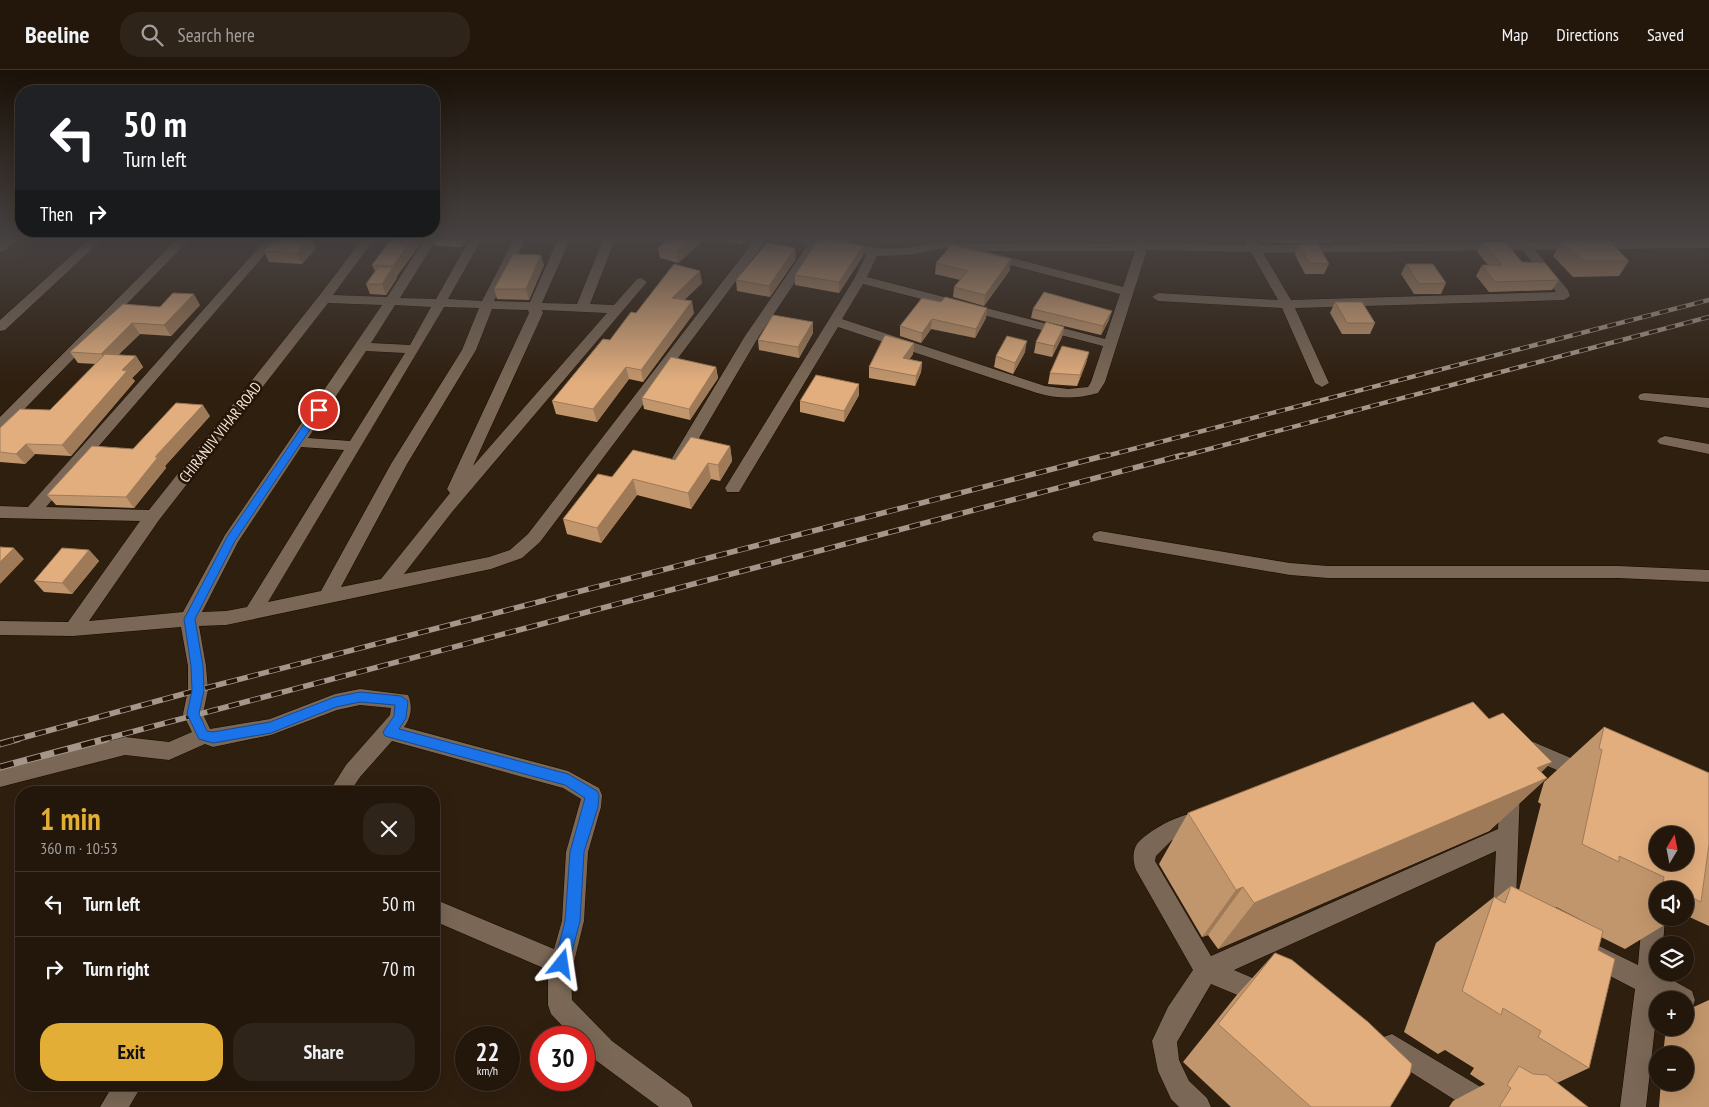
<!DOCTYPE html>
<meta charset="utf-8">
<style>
body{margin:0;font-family:"PT Sans Narrow",sans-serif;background:#2f2419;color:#f1f3f6;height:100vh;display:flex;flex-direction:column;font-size:19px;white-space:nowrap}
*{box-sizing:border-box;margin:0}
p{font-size:16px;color:#a39f9d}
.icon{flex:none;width:28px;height:28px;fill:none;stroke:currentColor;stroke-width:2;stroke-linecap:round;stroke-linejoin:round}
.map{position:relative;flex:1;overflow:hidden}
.side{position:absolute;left:15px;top:716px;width:425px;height:305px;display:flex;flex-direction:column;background:#23170b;border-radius:20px;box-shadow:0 5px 20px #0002,0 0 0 1px #40362c}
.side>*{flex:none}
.hud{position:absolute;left:15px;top:15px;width:425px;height:152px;border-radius:20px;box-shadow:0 5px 20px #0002,0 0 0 1px #40362c;background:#202124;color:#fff;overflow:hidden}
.needle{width:32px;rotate:10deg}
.buttons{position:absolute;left:1649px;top:756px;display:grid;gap:10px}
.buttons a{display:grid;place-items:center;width:45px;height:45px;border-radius:50%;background:#23170b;box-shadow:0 5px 20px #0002,0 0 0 1px #40362c;font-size:25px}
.speed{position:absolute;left:455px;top:956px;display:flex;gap:10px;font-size:25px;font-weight:700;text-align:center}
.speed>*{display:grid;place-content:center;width:65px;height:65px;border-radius:50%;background:#23170b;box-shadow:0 5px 20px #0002,0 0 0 1px #40362c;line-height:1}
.speed small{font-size:12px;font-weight:400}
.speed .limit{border:8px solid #d22;background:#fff;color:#111}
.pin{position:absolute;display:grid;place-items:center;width:42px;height:42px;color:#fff;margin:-21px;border:2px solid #fff;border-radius:50%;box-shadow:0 1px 5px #0007}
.me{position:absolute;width:55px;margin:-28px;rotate:15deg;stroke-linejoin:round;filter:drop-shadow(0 0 4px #0008)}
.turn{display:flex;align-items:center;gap:18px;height:105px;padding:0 25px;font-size:22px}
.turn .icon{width:65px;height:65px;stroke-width:2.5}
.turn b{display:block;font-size:35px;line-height:42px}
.then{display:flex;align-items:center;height:48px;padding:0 25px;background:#0003;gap:10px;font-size:19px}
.round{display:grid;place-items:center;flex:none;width:52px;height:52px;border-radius:20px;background:#2f2419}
.headline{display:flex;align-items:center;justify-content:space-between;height:85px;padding:0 25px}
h1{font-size:30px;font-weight:600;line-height:38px;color:#e3ae35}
.action{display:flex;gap:10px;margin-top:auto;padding:10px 25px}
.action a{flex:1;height:58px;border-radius:20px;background:#e3ae35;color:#111;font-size:20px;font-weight:600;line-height:58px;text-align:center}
.action a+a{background:#2f2419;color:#f1f3f6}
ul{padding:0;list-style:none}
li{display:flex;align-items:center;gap:15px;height:65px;padding:0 25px;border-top:1px solid #40362c}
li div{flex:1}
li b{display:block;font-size:19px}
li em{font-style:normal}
header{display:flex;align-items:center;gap:30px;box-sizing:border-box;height:70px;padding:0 25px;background:#23170b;border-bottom:1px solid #40362c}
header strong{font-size:24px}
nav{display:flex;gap:28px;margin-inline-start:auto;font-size:18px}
.search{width:350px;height:45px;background:#2f2419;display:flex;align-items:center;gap:12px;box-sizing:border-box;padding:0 18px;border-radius:20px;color:#a39f9d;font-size:19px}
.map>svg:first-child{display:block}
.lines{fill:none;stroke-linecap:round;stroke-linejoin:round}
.minor-casing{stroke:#160800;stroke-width:1}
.minor{fill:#7a6755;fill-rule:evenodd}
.rail-far2-casing{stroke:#a4968a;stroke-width:4.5}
.rail-far1-casing{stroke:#a4968a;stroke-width:5.5}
.rail-casing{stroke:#a4968a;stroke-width:7}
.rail-far2{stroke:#251506;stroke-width:3;stroke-dasharray:9;stroke-linecap:butt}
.rail-far1{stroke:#251506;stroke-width:4;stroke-dasharray:11;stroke-linecap:butt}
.rail{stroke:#251506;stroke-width:5;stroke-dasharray:14;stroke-linecap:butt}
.wall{fill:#c2966c;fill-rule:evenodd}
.shaded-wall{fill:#9e7a58}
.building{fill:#e2ae7e;stroke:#9e7a58;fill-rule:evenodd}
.route{fill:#1a73e8;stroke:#114b97}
.labels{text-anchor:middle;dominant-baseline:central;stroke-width:5;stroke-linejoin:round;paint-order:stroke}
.street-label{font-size:15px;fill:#f1e5db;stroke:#251506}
</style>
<header>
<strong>Beeline</strong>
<div class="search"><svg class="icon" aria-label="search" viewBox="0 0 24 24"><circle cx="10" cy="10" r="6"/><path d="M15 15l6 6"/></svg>Search here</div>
<nav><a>Map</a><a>Directions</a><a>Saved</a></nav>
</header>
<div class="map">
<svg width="1709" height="1037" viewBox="0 0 1709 1037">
<rect width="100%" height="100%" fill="#2f1f0f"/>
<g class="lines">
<g class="minor-casing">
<g id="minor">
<path d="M 6,167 L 19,167 L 4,181 L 0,182 L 0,172 Z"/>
<path d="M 92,167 L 105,167 L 5,260 L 0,261 L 0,250 Z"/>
<path d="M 179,167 L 192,167 L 5,359 L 0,361 L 0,347 Z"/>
<path d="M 268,167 L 280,167 L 46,437 L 149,440 L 319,226 L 364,167 L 376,167 L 333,225 L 387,227 L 426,167 L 438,167 L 400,228 L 436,229 L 471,167 L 483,167 L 448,229 L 482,231 L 515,167 L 527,167 L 494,231 L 530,232 L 559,167 L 571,167 L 542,233 L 577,234 L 604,167 L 616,167 L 590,234 L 614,235 L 637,209 L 641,208 L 647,212 L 452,442 L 404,504 L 489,487 L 510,480 L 528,464 L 757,167 L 769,167 L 540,472 L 522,488 L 491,499 L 226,555 L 199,556 L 206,596 L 208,620 L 203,644 L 210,659 L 270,649 L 335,624 L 360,619 L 408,625 C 413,635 411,649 404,657 L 568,701 L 599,718 L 602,725 L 601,737 L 588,782 L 584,851 L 571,904 L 572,930 L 612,971 L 689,1028 L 693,1037 L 659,1037 L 594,989 L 584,978 L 584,968 L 574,968 L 551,944 L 548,935 L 548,900 L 434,851 L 434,829 L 554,879 L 562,851 L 566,782 L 581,729 L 563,718 L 392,671 L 360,707 L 350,722 L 329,722 L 346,695 L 390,645 L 391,638 L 360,635 L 337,640 L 271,665 L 213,677 L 205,674 L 169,690 L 125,685 L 0,717 L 0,699 L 125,667 L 169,672 L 192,662 L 183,644 L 188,620 L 188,596 L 181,557 L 73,566 L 0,565 L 0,551 L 68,552 L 140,451 L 0,448 L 0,436 L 28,437 ZM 328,233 L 382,235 L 225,465 L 183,542 L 89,551 L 159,450 ZM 395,235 L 431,237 L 410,275 L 371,273 ZM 444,237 L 479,238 L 462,280 L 391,394 L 321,521 L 268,532 ZM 492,239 L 528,240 L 529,243 L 447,419 L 450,423 L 381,509 L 341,517 L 407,394 L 476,280 ZM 542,240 L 607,243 L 473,396 L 543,243 ZM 366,281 L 405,283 L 350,371 L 308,368 ZM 301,377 L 344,380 L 247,537 L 226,541 L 202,542 L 238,472 Z"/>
<path d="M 794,167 C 830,167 865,181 902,178 C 922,177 939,168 959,174 L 1135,173 L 1133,167 L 1145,167 L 1147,173 L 1247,175 L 1245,172 L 1251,168 L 1255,169 L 1259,175 L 1517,173 L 1514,169 L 1515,167 L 1525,167 L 1529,172 L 1709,170 L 1709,178 L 1535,180 L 1568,220 L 1570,226 L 1564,230 L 1295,238 L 1329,313 L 1322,317 L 1315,313 L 1282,238 L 1158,231 L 1152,227 L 1158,223 L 1278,230 L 1251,182 L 1147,180 L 1105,312 L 1098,323 C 1077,329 1058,329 1037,323 L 838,257 L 739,422 L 727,422 L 725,418 L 854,209 L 866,185 L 820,175 L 759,266 L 685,392 L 675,392 L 672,388 L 745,266 L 809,173 L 796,170 ZM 946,178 L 1120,224 L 1105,269 L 867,207 L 877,186 L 909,185 ZM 1522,180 L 1556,222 L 1291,230 L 1263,183 ZM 985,181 L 1135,181 L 1123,217 ZM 863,214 L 1103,276 L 1091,312 L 1088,317 L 1068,319 L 1045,316 L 842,249 Z"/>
<path d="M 1645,323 L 1709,328 L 1709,338 L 1640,330 L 1638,327 L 1640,324 Z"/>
<path d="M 1665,366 L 1709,374 L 1709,384 L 1660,374 L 1657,371 L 1660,368 Z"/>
<path d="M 1100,461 L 1290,493 L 1328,496 L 1618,496 L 1709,500 L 1709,512 L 1618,508 L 1328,508 L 1290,505 L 1094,471 L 1092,467 L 1094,463 Z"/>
<path d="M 1524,668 L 1592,697 L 1595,703 L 1592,709 L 1585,712 L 1517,683 L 1514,677 L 1517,671 Z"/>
<path d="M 1510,710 L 1517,712 L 1520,719 L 1516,831 L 1522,841 L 1519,849 L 1511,852 C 1502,848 1497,846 1493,837 L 1496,781 L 1234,900 L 1274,917 L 1278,925 L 1274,933 L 1266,937 L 1211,914 L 1177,972 L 1179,990 L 1189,1011 L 1207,1028 L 1211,1037 L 1179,1037 L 1171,1029 L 1158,1001 L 1152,971 L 1168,937 L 1193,900 L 1136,800 C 1133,792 1132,782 1137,774 C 1149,759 1190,737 1208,744 L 1211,751 L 1208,758 L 1172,770 L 1156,786 L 1155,791 L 1211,886 L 1498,759 L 1500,719 L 1503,712 Z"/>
<path d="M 1654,828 L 1658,829 L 1658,848 L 1665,848 L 1663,875 L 1658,875 L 1658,902 L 1692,921 L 1695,930 L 1692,939 L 1685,941 L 1685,930 L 1658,930 L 1646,1037 L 1620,1037 L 1635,919 L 1585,893 L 1581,885 L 1585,877 L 1593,873 L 1638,895 L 1643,839 L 1646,831 Z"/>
<path d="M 1392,964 L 1499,1028 L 1503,1037 L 1466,1037 L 1398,994 L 1381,1037 L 1355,1037 L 1383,967 Z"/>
<path d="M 113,1015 L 142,1015 L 129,1037 L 100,1037 Z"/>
</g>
</g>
<use href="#minor" class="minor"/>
<g class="rail-far2-casing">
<g id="rail-far2">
<path d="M 1102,387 L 1709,230"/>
<path d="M 1179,387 L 1709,247"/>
</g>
</g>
<g class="rail-far1-casing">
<g id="rail-far1">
<path d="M 14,670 L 198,620 L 1107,385"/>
<path d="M 101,670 L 1183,385"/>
</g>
</g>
<g class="rail-casing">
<g id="rail">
<path d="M 0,674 L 18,669"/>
<path d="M 0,697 L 106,669"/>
</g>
</g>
<use href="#rail-far2" class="rail-far2"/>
<use href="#rail-far1" class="rail-far1"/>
<use href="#rail" class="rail"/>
</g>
<g class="wall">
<path d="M 393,167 L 425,167 L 397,206 L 397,208 L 386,225 L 370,224 L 366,214 L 375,201 L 372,195 Z"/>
<path d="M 431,167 L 469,167 L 461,177 L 435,176 Z"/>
<path d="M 671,167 L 705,167 L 705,169 L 678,193 L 660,188 L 658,178 Z"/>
<path d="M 706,167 L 747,167 L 741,174 Z"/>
<path d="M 817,167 L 853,167 L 849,172 L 834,170 L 863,186 L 839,223 L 795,215 L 795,205 L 820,167 Z"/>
<path d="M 1088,167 L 1113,167 L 1112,171 L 1089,171 Z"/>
<path d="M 1259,167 L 1333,167 L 1331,172 L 1289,173 L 1260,171 Z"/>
<path d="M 1610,167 L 1709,167 L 1709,168 L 1612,169 Z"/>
<path d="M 1562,171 L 1629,191 L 1619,206 L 1573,207 L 1553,186 Z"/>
<path d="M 1483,172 L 1522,192 L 1559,210 L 1552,220 L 1489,222 L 1476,206 L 1482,195 L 1488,195 L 1477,182 Z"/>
<path d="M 1299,174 L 1329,194 L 1324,204 L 1305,204 L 1295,185 Z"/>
<path d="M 316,178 L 302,194 L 269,192 L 264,181 Z"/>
<path d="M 796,189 L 770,227 L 737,221 L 736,210 Z"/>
<path d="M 936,193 L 1010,200 L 984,236 L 953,227 L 954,217 L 960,210 L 935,204 Z"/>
<path d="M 1406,194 L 1446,213 L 1441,224 L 1414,224 L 1401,204 Z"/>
<path d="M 544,195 L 529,230 L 497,229 L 494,219 Z"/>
<path d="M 702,213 L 684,230 L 694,243 L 643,312 L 629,309 L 597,352 L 556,344 L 552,331 L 636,243 Z"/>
<path d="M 941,232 L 987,238 L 986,248 L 975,268 L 931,259 L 921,273 L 900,266 L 900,256 Z"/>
<path d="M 1335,232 L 1375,253 L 1370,264 L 1342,264 L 1330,243 Z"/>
<path d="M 200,235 L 171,266 L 140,264 L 118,285 L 136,286 L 143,297 L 132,308 L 135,311 L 71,386 L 35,384 L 25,394 L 0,392 L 0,358 L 50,340 L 96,294 L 78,293 L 70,282 L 160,237 Z"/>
<path d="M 1033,239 L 1109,250 L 1101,265 L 1031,248 Z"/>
<path d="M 813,252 L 813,263 L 799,288 L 759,280 L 758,270 Z"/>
<path d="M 1064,257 L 1062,267 L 1052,287 L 1034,283 L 1036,272 Z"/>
<path d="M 914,273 L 913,284 L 909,290 L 922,292 L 921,302 L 915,316 L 869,308 L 869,297 Z"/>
<path d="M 1025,282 L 1013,304 L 994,297 L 996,286 Z"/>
<path d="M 1089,282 L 1086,293 L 1077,316 L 1048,314 L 1050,303 Z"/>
<path d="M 716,297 L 718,308 L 690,350 L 644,339 L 642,328 Z"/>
<path d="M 859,314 L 859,325 L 844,352 L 800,342 L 800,331 Z"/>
<path d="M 210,346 L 165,396 L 166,398 L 134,438 L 56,435 L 47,425 L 133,379 Z"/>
<path d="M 730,376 L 732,391 L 720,411 L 711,409 L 691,439 L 637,425 L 601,473 L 567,464 L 563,449 L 612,407 Z"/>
<path d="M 89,480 L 99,491 L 72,524 L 44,522 L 34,511 Z"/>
<path d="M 1604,657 L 1709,703 L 1709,856 L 1685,845 L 1685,820 L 1658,820 L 1658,848 L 1676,848 L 1625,879 L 1601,867 L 1598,880 L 1589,998 L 1557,1013 L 1588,1037 L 1449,1037 L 1453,1031 L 1485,1014 L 1470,1004 L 1474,998 L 1445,980 L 1438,984 L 1404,962 L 1436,873 L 1494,827 L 1496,828 L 1511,816 L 1519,820 L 1541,734 L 1538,732 L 1544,712 ZM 1556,837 L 1591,855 L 1556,838 Z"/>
<path d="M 1541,702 L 1547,708 L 1489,761 L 1218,879 L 1208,865 L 1202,867 L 1159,794 L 1188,743 Z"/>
<path d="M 1275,883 L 1390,1037 L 1231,1037 L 1183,992 L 1236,926 Z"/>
<path d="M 1709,930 L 1709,1037 L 1659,1037 L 1661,1012 L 1685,1012 L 1685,985 L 1663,985 L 1666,958 L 1685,958 L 1685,941 Z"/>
</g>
<g class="shaded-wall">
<path d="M 311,167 L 316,178 L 302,194 L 297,183 Z"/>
<path d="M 414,167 L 425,167 L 397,206 L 393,196 Z"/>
<path d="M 458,167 L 469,167 L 461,177 Z"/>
<path d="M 694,167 L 705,167 L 705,169 L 678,193 L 676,182 Z"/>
<path d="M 741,167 L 747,167 L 741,174 Z"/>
<path d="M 849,167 L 853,167 L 849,172 Z"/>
<path d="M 863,176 L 863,186 L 839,223 L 839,212 Z"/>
<path d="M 795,178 L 796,189 L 770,227 L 769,216 Z"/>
<path d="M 541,185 L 544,195 L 529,230 L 526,219 Z"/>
<path d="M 1011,189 L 1010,200 L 984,236 L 985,225 Z"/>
<path d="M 393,197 L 397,208 L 386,225 L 382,214 Z"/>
<path d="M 700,201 L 702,213 L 674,240 L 672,228 Z"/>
<path d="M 194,224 L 200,235 L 171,266 L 164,255 Z"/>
<path d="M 692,231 L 694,243 L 643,312 L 641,300 Z"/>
<path d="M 987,238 L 986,248 L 975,268 L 976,259 Z"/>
<path d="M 1112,241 L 1109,250 L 1101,265 L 1103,256 Z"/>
<path d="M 932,249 L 931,259 L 921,273 L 922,263 Z"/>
<path d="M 813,252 L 813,263 L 799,288 L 798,277 Z"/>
<path d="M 132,253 L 140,264 L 109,294 L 101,284 Z"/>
<path d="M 1064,257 L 1062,267 L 1052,287 L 1054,276 Z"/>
<path d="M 1027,271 L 1025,282 L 1013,304 L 1015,293 Z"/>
<path d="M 914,273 L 913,284 L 903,299 L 903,288 Z"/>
<path d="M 1089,282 L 1086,293 L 1077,316 L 1080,305 Z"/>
<path d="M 136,286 L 143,297 L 132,308 L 135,311 L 71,386 L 62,375 L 122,300 Z"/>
<path d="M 922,292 L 921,302 L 915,316 L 916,306 Z"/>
<path d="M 626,297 L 629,309 L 597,352 L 593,339 Z"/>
<path d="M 716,297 L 718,308 L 690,350 L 689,339 Z"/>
<path d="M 859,314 L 859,325 L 844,352 L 844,341 Z"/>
<path d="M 203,335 L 210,346 L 165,396 L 166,398 L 134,438 L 126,427 L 155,387 Z"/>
<path d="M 26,374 L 35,384 L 25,394 L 16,384 Z"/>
<path d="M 730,376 L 732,391 L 720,411 L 718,395 Z"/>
<path d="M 708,393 L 711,409 L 691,439 L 688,423 Z"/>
<path d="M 633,409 L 637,425 L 601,473 L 597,458 Z"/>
<path d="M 14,478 L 24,489 L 0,514 L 0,492 Z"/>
<path d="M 89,480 L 99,491 L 72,524 L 62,513 Z"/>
<path d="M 1552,692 L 1526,717 L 1547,708 L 1489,761 L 1218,879 L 1254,833 L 1537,698 Z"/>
<path d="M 1243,817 L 1208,865 L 1202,867 L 1236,820 Z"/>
</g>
<g class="building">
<path d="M 278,167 L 311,167 L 297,183 L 264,181 Z"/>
<path d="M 393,167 L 414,167 L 393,196 L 372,195 Z"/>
<path d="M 671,167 L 694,167 L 676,182 L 658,178 Z"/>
<path d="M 820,167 L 863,176 L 839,212 L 795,205 Z"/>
<path d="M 1608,170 L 1629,191 L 1583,191 L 1562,171 Z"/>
<path d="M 1483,172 L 1505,172 L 1522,192 L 1545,193 L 1559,210 L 1495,212 L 1482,195 L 1502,195 Z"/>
<path d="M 767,173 L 795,178 L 769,216 L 736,210 Z"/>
<path d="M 1299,174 L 1318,174 L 1329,194 L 1309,193 Z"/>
<path d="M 951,175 L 1011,189 L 985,225 L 954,217 L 968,201 L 936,193 Z"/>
<path d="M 513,184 L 541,185 L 526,219 L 494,219 Z"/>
<path d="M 674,194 L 700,201 L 672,228 L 692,231 L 641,300 L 626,297 L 593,339 L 552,331 L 603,269 L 610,270 L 631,242 L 636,243 Z"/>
<path d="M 1406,194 L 1433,194 L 1446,213 L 1419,214 Z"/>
<path d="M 378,197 L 393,197 L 382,214 L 366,214 Z"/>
<path d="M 1044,222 L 1112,241 L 1103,256 L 1033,239 Z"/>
<path d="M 173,223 L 194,224 L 164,255 L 132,253 L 101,284 L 70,282 L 123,234 L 160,237 Z"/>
<path d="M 945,227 L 987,238 L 976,259 L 932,249 L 922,263 L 900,256 L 922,228 L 941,232 Z"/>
<path d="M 1335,232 L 1362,232 L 1375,253 L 1347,253 Z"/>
<path d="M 773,245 L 813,252 L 798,277 L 758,270 Z"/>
<path d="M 1046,252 L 1064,257 L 1054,276 L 1036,272 Z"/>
<path d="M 885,265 L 914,273 L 903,288 L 922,292 L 916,306 L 869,297 Z"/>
<path d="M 1007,266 L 1027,271 L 1015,293 L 996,286 Z"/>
<path d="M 1062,276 L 1089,282 L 1080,305 L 1050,303 Z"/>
<path d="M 105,284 L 136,286 L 122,300 L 127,301 L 62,375 L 26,374 L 16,384 L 0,382 L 0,358 L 20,339 L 50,340 Z"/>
<path d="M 671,287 L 716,297 L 689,339 L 642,328 Z"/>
<path d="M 816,305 L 859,314 L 844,341 L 800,331 Z"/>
<path d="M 176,333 L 203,335 L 155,387 L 158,387 L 126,427 L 47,425 L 92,376 L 133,379 Z"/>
<path d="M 691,367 L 730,376 L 718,395 L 708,393 L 688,423 L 633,409 L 597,458 L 563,449 L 598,404 L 612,407 L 633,380 L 675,390 Z"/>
<path d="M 0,477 L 14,478 L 0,492 Z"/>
<path d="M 62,478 L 89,480 L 62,513 L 34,511 Z"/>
<path d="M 1473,632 L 1489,649 L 1503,643 L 1552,692 L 1537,698 L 1547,708 L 1254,833 L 1243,817 L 1236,820 L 1188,743 Z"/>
<path d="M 1604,657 L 1709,703 L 1709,774 L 1701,832 L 1685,824 L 1685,820 L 1676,820 L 1663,814 L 1664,807 L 1619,786 L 1619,792 L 1582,774 L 1602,680 L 1599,678 ZM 1658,765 L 1685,765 L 1685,792 L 1658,792 Z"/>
<path d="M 1511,816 L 1603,861 L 1598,880 L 1615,889 L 1589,998 L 1538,967 L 1541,961 L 1503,938 L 1501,945 L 1462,921 L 1494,827 L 1505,833 Z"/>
<path d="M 1275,883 L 1292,890 L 1368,952 L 1412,994 L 1410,1004 L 1390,1037 L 1311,1037 L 1218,954 Z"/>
<path d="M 1519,996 L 1533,1004 L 1547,1005 L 1588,1037 L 1499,1037 L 1511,1018 L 1507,1015 Z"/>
</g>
<linearGradient id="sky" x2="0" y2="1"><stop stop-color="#1a1108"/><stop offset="0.54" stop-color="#474242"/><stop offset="1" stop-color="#474242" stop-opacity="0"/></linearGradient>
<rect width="1709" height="312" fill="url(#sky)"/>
<path class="route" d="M 319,337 L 323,340 L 235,471 L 195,549 L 203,596 L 204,620 L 199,644 L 207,661 L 213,662 L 270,652 L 335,627 L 360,622 L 401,626 L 408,631 L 406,648 L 399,659 L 568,704 L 597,721 L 599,725 L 598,737 L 584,782 L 580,851 L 567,900 L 562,902 L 556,900 L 554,894 L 565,851 L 570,782 L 585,728 L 565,715 L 385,666 L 383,662 L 394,646 L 395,635 L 360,632 L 336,637 L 271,663 L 213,673 L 199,669 L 187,644 L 192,620 L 191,596 L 184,549 L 227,467 L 315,338 Z"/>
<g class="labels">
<g class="street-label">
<text transform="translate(220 362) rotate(-52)">CHIRANJIV VIHAR ROAD</text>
</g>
</g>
</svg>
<div class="buttons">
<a><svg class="needle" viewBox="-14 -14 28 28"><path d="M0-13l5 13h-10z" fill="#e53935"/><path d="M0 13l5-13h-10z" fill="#a39f9d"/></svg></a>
<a><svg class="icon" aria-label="sound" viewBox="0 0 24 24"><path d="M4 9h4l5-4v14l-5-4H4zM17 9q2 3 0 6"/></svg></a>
<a><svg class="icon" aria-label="layers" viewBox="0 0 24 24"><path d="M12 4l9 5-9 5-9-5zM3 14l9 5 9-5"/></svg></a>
<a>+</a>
<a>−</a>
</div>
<div class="speed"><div>22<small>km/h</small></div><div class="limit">30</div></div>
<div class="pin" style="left:319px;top:340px;background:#d93025"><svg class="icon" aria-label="arrive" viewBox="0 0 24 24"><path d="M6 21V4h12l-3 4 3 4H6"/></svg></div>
<svg class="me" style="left:562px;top:894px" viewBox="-20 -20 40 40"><path d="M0-17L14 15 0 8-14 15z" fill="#1a73e8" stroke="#fff" stroke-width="4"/></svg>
<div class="hud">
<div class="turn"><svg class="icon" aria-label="left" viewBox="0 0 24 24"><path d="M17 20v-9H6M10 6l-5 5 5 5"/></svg><div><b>50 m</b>Turn left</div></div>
<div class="then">Then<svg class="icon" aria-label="right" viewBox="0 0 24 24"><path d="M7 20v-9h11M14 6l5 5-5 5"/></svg></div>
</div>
<section class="side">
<div class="headline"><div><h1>1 min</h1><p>360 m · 10:53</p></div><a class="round"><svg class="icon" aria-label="close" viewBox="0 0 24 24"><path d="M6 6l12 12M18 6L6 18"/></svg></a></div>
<ul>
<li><svg class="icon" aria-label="left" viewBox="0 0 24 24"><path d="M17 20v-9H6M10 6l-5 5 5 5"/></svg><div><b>Turn left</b></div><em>50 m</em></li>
<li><svg class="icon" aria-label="right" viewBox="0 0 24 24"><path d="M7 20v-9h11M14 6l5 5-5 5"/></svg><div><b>Turn right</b></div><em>70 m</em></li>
</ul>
<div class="action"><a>Exit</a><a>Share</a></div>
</section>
</div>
